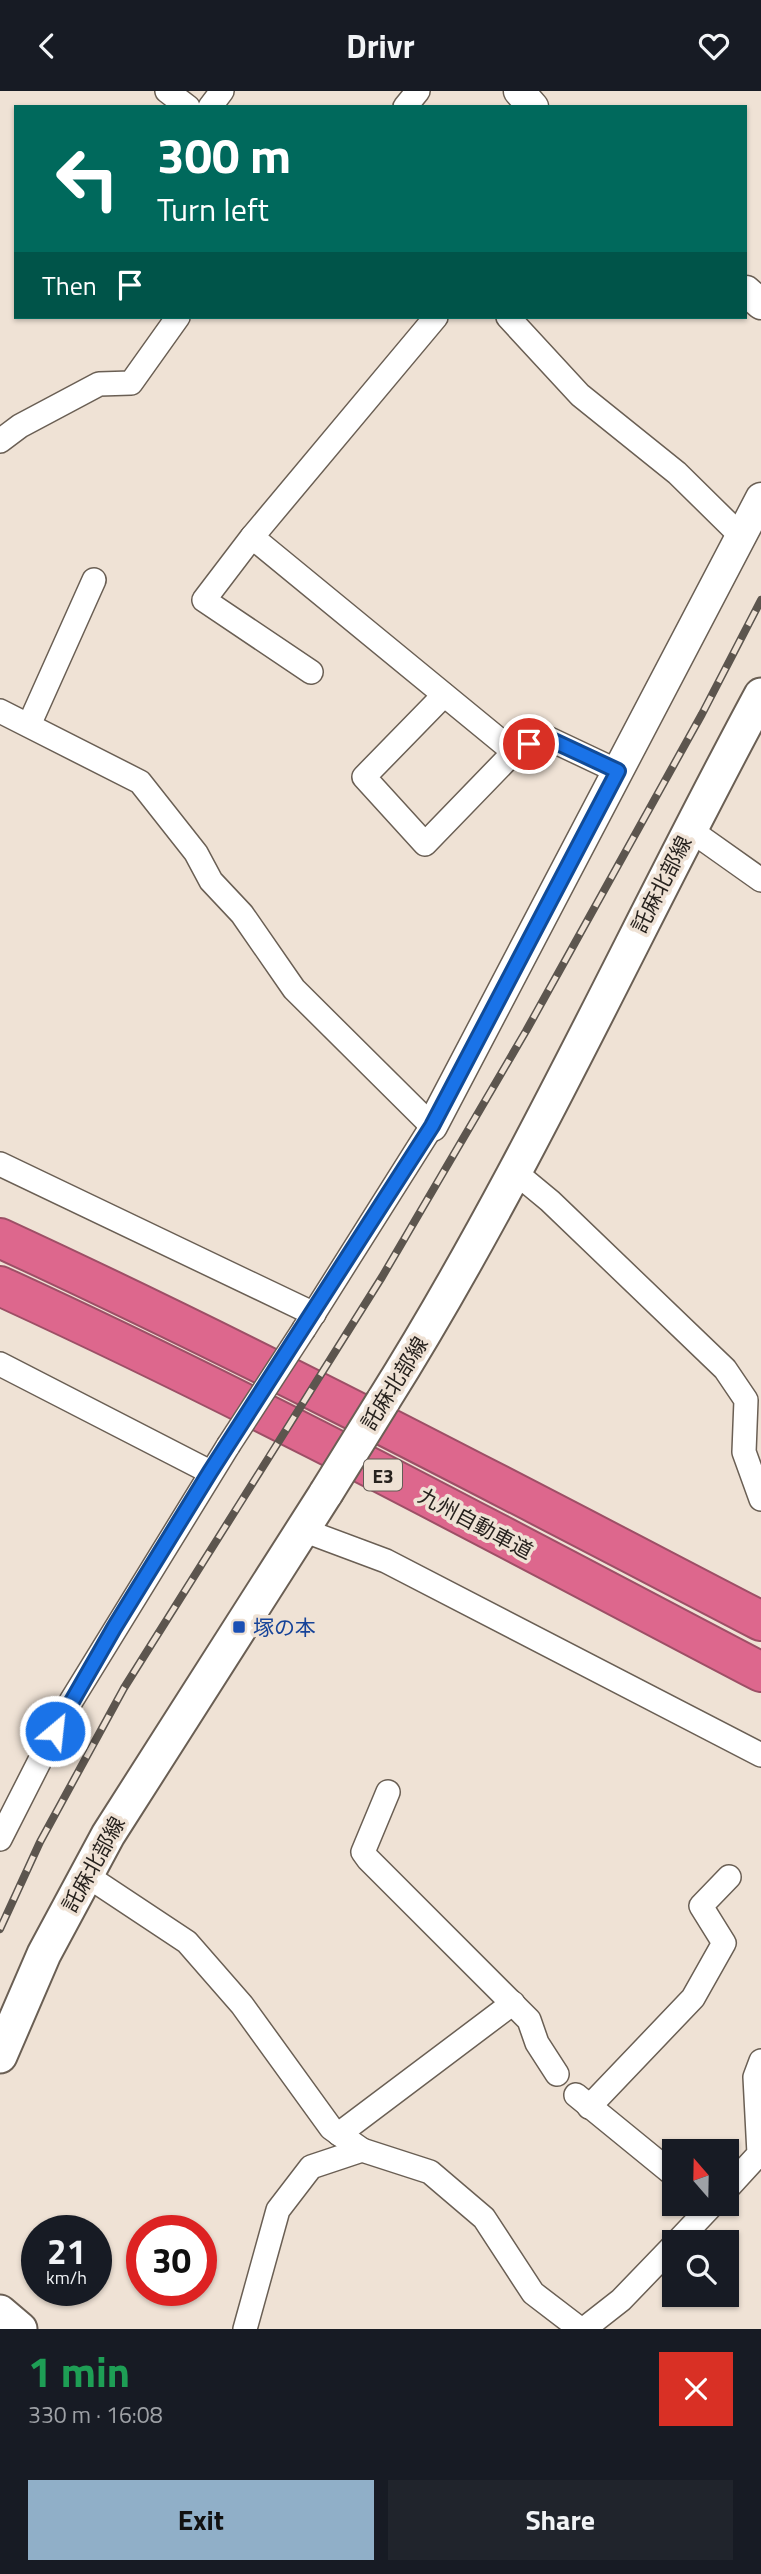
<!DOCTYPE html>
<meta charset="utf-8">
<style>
body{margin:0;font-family:"Titillium Web","Noto Sans JP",sans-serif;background:#20242c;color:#f1f3f6;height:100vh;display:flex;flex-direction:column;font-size:26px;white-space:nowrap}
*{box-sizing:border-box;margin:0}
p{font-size:23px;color:#9ea1a6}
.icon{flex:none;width:38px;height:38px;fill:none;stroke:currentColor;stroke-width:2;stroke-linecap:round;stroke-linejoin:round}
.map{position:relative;height:2238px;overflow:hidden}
.drawer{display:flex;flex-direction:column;background:#171b24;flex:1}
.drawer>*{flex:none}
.banner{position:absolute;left:14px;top:14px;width:733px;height:214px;border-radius:0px;box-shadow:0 2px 5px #0004;background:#00695c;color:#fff;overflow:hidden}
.needle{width:46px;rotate:340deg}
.tools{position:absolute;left:662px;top:2048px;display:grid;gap:14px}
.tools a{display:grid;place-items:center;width:77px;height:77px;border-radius:0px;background:#171b24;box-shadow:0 2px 5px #0004;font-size:35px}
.speed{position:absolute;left:21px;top:2124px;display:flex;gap:14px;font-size:35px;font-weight:700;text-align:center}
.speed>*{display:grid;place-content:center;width:91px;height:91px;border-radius:50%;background:#171b24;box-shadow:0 2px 5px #0004;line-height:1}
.speed small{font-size:18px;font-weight:400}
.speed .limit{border:10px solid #d22;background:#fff;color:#111}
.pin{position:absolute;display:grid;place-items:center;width:60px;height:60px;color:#fff;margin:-30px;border:4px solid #fff;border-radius:50%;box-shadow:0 2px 7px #0007}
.me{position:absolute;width:77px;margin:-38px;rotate:28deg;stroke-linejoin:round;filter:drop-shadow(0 0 5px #0008)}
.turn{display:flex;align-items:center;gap:24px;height:147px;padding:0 28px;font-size:32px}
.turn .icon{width:91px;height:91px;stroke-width:2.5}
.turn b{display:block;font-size:49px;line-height:60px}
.then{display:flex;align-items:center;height:66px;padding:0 28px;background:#0003;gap:14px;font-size:26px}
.round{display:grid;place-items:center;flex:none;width:74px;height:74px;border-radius:0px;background:#20242c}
.head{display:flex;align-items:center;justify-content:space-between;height:119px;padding:0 28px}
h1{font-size:42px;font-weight:700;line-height:52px;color:#1e9e55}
.primary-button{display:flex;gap:14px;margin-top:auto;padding:14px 28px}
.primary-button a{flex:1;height:80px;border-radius:0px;background:#90afc8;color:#111;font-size:28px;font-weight:700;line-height:80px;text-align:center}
.primary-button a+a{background:#20242c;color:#f1f3f6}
header{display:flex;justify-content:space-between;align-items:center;height:91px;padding:0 28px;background:#171b24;font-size:32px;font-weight:700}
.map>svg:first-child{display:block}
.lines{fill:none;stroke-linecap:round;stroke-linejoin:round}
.minor-casing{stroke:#6a5f54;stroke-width:26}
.tertiary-casing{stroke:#6a5f54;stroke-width:33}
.secondary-casing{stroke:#6a5f54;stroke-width:37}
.motorway-casing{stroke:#9d4f66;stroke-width:42}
.minor{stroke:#fff;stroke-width:23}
.tertiary{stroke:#fff;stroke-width:30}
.secondary{stroke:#fff;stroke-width:33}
.motorway{stroke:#dd678d;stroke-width:38}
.rail-casing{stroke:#5c554e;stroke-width:8}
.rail{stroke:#efe2d5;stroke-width:5;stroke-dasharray:16;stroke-linecap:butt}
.minor-bridge-casing{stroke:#6a5f54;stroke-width:26;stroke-linecap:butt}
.secondary-bridge-casing{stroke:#6a5f54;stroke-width:37;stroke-linecap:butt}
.minor-bridge{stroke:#fff;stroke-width:23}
.secondary-bridge{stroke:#fff;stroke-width:33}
.route-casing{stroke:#114b97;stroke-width:18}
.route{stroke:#1a73e8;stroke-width:12}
.transit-dot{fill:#1a4fb4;stroke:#efe2d5;stroke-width:2.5}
.labels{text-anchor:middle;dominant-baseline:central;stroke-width:7;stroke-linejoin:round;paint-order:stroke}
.shield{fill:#efe2d5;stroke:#635c55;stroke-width:2}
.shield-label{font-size:19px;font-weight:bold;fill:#27221e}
.street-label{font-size:21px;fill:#27221e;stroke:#efe2d5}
.transit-label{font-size:21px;fill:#164399;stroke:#efe2d5;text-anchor:start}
</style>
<header><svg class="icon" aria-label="back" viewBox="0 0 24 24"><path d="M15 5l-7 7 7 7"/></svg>Drivr<svg class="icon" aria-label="heart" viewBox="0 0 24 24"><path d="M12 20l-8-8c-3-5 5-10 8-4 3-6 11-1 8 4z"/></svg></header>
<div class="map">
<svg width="761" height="2238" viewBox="0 0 761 2238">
<rect width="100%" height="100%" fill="#efe2d5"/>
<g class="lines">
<g class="minor-casing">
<g id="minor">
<path d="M 167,0 L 188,16"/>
<path d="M 210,16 L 222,0"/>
<path d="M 405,16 L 418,0"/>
<path d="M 508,226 L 580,304 L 677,382 L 741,445"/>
<path d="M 0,350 L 20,335 L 99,293 L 131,292 L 178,226"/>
<path d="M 252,446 L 514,661"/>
<path d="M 311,581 L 204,509 L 252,446 L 436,226"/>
<path d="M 444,604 L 364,686 L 425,753 L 514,661 L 543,645 L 617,680"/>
<path d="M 0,620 L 140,691 L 196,762 L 211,790 L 242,823 L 294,898 L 432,1035 L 304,1238"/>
<path d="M 29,634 L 94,489"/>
<path d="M 689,738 L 761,789"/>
<path d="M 0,1073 L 314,1223"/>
<path d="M 515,1081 L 550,1110 L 725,1278 L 746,1309 L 744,1361 L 761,1408"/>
<path d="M 0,1273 L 210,1381"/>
<path d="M 303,1439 L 386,1470 L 761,1664"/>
<path d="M 388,1701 L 363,1761 L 368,1768 L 529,1929 L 537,1952 L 557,1983"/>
<path d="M 0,1748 L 65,1620 L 228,1355"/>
<path d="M 86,1784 L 187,1851 L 242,1914 L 331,2037 L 362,2059"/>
<path d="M 576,2004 L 674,2084"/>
<path d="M 589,2016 L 693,1907 L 724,1852 L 701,1815 L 729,1786"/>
<path d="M 339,2043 L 513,1912"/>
<path d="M 726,2099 L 759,2063 L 755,1986 L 761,1970"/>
<path d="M 677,2151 L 714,2112"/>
<path d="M 245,2238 L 278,2119 L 311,2076 L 362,2059 L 430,2081 L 484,2127 L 533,2202 L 580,2238"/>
<path d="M 584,2238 L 621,2209 L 674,2154"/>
</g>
</g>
<g class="tertiary-casing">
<g id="tertiary">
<path d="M 519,0 L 533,16"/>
<path d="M 746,200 L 761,213"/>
<path d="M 432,1035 L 761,407"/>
</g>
</g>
<g class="secondary-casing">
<g id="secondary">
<path d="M 383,1310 C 525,1084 634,839 761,604"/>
<path d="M 0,1965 L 44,1863 L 108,1744 L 326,1402"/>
<path d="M 0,2221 L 20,2238"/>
</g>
</g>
<g class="motorway-casing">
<g id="motorway">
<path d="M 0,1147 C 258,1266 509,1399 761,1530"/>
<path d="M 0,1195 C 258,1313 509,1449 761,1581"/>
</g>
</g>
<use href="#minor" class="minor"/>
<use href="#tertiary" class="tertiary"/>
<use href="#secondary" class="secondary"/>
<use href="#motorway" class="motorway"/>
<g class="rail-casing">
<path id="rail" d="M 0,1838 L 40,1751 L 124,1597 L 382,1186 L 526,940 L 702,623 L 761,509"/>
</g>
<use href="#rail" class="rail"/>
<g class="minor-bridge-casing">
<path id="minor-bridge" d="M 228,1355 L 304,1238"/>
</g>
<g class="secondary-bridge-casing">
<path id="secondary-bridge" d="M 326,1402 L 383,1310"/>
</g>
<use href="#minor-bridge" class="minor-bridge"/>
<use href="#secondary-bridge" class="secondary-bridge"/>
</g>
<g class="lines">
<g class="route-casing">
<path id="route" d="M 55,1640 L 114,1537 L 210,1381 L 432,1035 L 618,680 L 543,645 L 529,653"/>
</g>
<use href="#route" class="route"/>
</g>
<rect class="transit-dot" x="232" y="1529" width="14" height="14" rx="3.5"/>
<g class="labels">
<rect class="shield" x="364" y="1368.5" width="38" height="31" rx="5"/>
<g class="shield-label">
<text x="383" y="1384">E3</text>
</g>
<g class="street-label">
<text transform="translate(661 793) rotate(-63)">託麻北部線</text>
<text transform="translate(394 1292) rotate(-58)">託麻北部線</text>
<text transform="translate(476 1432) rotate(28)">九州自動車道</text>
<text transform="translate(93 1773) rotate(-61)">託麻北部線</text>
</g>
<g class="transit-label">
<text x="253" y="1536">塚の本</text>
</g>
</g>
</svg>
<div class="tools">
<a><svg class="needle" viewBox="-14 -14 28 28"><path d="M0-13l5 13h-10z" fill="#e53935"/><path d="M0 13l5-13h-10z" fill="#9ea1a6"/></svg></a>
<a><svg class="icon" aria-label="search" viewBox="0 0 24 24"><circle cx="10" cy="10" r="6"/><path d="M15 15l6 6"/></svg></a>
</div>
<div class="speed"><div>21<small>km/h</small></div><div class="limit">30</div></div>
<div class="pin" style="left:529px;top:653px;background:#d93025"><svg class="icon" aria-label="arrive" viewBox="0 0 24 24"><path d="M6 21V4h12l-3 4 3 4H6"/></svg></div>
<svg class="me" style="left:55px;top:1640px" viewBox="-20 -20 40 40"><circle r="17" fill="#1a73e8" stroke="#fff" stroke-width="3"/><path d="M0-11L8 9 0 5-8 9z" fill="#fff"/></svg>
<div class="banner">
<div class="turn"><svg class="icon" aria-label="left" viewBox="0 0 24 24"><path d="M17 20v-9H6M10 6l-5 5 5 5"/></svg><div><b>300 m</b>Turn left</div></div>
<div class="then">Then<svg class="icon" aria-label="arrive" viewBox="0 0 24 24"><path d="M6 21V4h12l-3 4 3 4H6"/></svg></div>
</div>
</div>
<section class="drawer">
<div class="head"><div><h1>1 min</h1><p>330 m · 16:08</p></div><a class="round" style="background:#d93025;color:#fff"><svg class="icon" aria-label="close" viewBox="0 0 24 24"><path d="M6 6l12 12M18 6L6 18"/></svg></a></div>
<div class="primary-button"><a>Exit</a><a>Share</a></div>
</section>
